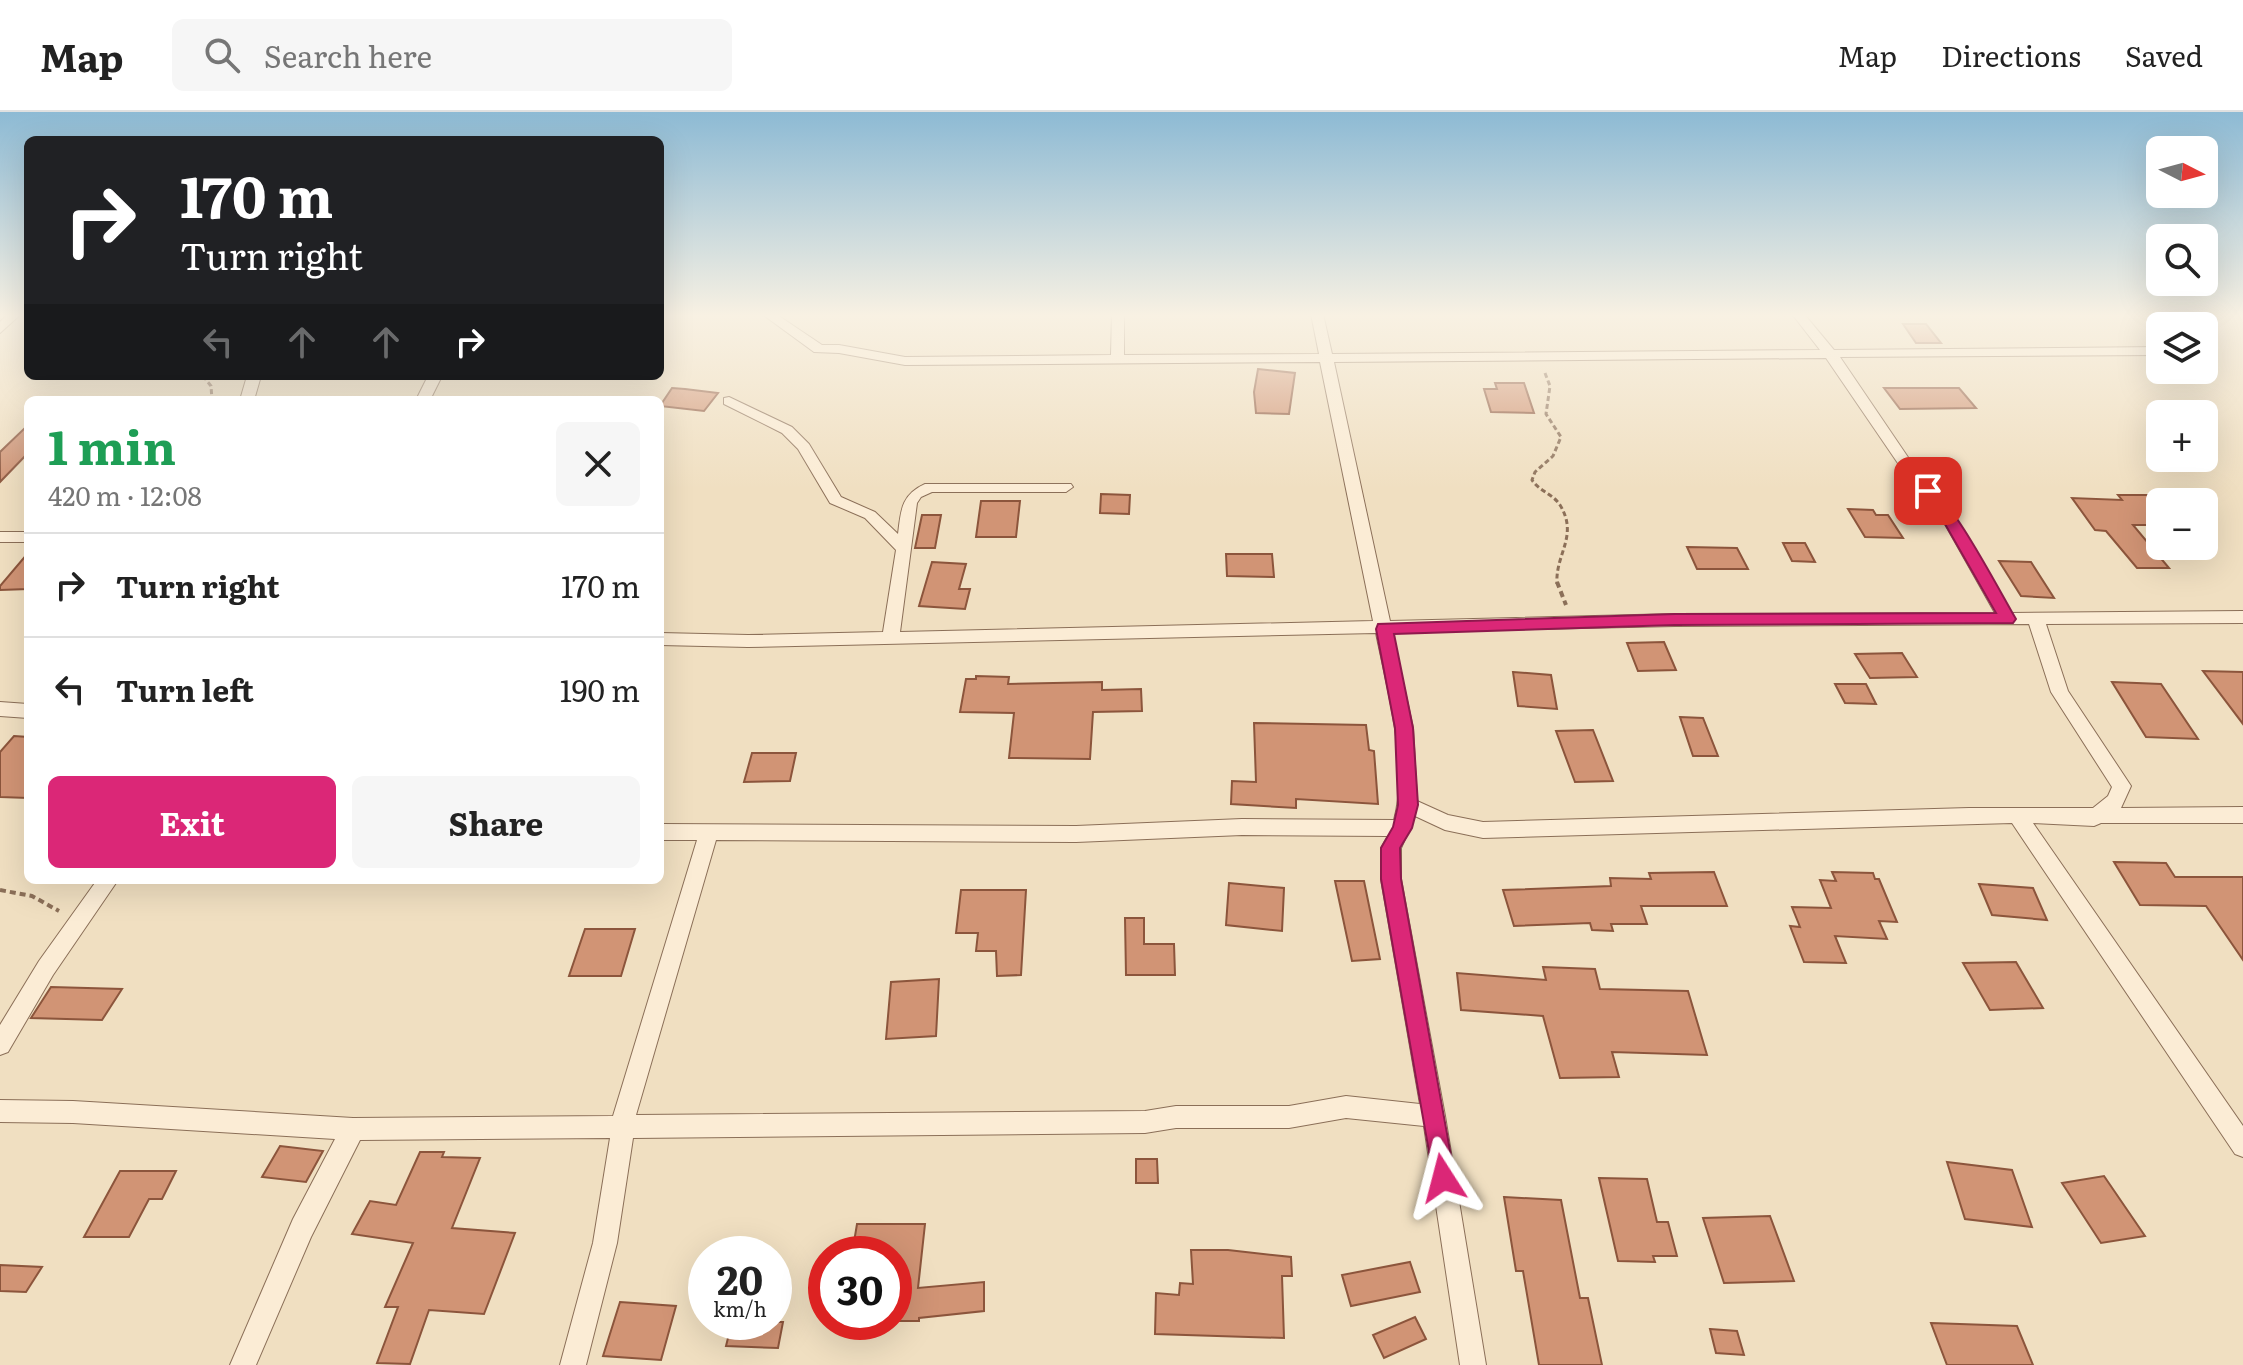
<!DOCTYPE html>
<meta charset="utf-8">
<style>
body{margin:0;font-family:Literata,serif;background:#f6f6f6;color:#222;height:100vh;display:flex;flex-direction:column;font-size:30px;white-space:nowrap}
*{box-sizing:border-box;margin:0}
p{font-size:26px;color:#767676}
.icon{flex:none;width:44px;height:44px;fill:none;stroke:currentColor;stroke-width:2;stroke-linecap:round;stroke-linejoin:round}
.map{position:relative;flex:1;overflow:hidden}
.drawer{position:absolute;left:24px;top:284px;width:640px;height:488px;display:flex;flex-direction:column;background:#fff;border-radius:12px;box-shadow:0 8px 32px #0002}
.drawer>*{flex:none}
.top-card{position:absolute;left:24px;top:24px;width:640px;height:244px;border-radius:12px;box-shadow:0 8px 32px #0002;background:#202124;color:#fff;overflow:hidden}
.needle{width:52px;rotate:96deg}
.tools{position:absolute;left:2146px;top:24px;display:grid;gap:16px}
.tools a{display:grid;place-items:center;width:72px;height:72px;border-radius:12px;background:#fff;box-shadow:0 8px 32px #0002;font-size:40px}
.speed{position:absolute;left:688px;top:1124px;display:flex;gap:16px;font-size:40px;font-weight:700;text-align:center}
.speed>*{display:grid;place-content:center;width:104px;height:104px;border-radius:50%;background:#fff;box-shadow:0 8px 32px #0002;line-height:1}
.speed small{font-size:20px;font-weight:400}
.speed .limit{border:12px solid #d22;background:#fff;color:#111}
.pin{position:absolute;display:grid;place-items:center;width:68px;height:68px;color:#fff;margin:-34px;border-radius:16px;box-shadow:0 4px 12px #0006}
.me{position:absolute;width:88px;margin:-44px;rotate:351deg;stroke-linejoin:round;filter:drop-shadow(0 0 6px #0008)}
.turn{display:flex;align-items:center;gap:28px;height:168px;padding:0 24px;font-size:36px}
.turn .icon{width:104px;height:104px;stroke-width:2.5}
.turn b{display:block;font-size:56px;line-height:68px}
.lanes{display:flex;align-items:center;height:76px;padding:0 24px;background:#0003;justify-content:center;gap:40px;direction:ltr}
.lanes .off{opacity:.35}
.round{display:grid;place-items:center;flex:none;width:84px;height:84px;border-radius:12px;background:#f6f6f6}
.headline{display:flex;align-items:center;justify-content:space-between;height:136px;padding:0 24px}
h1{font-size:48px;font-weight:700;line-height:60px;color:#1e9e55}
.button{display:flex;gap:16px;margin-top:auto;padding:16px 24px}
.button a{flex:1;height:92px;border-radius:12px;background:#db2777;color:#fff;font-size:32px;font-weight:700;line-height:92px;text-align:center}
.button a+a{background:#f6f6f6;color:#222}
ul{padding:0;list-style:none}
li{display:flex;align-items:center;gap:24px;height:104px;padding:0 24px;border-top:2px solid #e0e0e0}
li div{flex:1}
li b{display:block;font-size:30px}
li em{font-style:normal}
header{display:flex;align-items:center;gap:48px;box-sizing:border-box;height:112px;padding:0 40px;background:#fff;border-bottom:2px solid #e0e0e0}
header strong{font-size:38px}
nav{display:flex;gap:44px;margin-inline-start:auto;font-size:28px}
.search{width:560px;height:72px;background:#f6f6f6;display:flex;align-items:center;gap:20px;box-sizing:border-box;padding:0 28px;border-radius:12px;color:#767676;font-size:30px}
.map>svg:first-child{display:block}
.building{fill:#d19475;stroke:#8c553c;stroke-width:2}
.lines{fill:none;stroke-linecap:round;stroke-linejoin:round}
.minor-casing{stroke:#8b6f58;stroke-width:2}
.path-far1{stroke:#8b6f58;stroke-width:3;stroke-dasharray:5 3;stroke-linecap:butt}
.path{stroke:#8b6f58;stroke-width:4;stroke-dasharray:6 4;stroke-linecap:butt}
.minor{fill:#fbecd5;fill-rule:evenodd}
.route{fill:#db2777;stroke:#8e194d;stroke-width:2}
</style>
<header>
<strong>Map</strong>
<div class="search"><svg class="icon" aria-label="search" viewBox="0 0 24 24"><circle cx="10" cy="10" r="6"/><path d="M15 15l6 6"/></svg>Search here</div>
<nav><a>Map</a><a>Directions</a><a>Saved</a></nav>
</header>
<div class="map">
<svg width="2243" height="1253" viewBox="0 0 2243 1253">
<rect width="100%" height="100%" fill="#f0dfc1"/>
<g class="building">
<path d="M 1903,212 L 1926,212 L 1941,231 L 1916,231 Z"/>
<path d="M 1258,257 L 1295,261 L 1289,302 L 1256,301 L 1254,280 Z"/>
<path d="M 1495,271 L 1524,271 L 1534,301 L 1491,300 L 1484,277 L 1497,277 Z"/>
<path d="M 672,276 L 685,277 L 718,281 L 704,299 L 660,294 Z"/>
<path d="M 1884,276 L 1959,276 L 1976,296 L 1900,297 Z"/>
<path d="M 28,313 L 28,341 L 0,370 L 0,340 Z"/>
<path d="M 1101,382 L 1130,383 L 1129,402 L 1100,401 Z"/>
<path d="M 2118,383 L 2160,383 L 2160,416 L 2157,413 L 2133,413 L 2169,456 L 2137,456 L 2106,419 L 2095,418 L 2072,386 L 2122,388 Z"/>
<path d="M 981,389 L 1020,389 L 1016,425 L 976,425 Z"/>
<path d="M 1848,397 L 1873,398 L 1876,403 L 1888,403 L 1903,426 L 1865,425 Z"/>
<path d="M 922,403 L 941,403 L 935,436 L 915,436 Z"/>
<path d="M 1783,431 L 1805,431 L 1815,450 L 1792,449 Z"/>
<path d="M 1687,435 L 1737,436 L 1748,457 L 1697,457 Z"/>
<path d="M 28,441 L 28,477 L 0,478 L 0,474 Z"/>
<path d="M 1226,442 L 1272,442 L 1274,465 L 1227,464 Z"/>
<path d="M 1999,449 L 2031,450 L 2054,486 L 2021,484 Z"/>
<path d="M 932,450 L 966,452 L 959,477 L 970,477 L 965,497 L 919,494 Z"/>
<path d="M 1664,530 L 1676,558 L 1638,559 L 1627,531 Z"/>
<path d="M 1902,541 L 1917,565 L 1870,566 L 1855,542 Z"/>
<path d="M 2203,559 L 2243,560 L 2243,612 Z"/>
<path d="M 1513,560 L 1551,563 L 1557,597 L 1518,594 Z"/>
<path d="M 976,564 L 1009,565 L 1008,572 L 1102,570 L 1102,578 L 1141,577 L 1142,599 L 1093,600 L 1090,647 L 1009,646 L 1014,601 L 960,600 L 966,567 L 976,567 Z"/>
<path d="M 2112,570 L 2161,572 L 2198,627 L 2146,625 Z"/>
<path d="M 1835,572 L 1866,572 L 1876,592 L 1845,591 Z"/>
<path d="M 1680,605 L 1703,606 L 1718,644 L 1693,644 Z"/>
<path d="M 1254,611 L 1366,613 L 1369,638 L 1374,639 L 1378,692 L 1296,687 L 1296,696 L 1231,692 L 1232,669 L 1256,670 Z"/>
<path d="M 1593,618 L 1613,669 L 1575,670 L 1556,619 Z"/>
<path d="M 14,624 L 28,625 L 28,686 L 0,685 L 0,640 Z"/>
<path d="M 752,641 L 796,641 L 790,669 L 744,670 Z"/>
<path d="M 2114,750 L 2166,751 L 2175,765 L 2243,765 L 2243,848 L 2206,794 L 2140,793 Z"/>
<path d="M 1714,760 L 1727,794 L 1641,794 L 1647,812 L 1611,812 L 1613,819 L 1592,818 L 1590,811 L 1514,814 L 1503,778 L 1611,774 L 1610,766 L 1651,767 L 1649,761 Z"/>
<path d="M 1832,760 L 1873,761 L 1875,767 L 1879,767 L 1897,810 L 1879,809 L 1887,827 L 1835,824 L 1846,851 L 1804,850 L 1790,814 L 1800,815 L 1792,795 L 1831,796 L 1820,768 L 1836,769 Z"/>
<path d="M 1335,769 L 1364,769 L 1380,847 L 1352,849 Z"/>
<path d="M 1229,771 L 1284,776 L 1282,819 L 1226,813 Z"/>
<path d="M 1979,772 L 2033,776 L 2047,808 L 1992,803 Z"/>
<path d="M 961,778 L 1026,778 L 1021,863 L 997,864 L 996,839 L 976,839 L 978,821 L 956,821 Z"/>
<path d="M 1125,806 L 1144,806 L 1144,832 L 1174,832 L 1175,863 L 1126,863 Z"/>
<path d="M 585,817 L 635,817 L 621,864 L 569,864 Z"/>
<path d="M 2016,850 L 2043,896 L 1990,898 L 1963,851 Z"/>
<path d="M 1543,855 L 1595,857 L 1600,877 L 1688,879 L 1707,943 L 1612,940 L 1619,965 L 1560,966 L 1543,904 L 1461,898 L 1457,861 L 1546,868 Z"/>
<path d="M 939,867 L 936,924 L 886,927 L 891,870 Z"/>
<path d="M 51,875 L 122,877 L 102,908 L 31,906 Z"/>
<path d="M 280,1034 L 323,1039 L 306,1070 L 262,1065 Z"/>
<path d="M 420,1040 L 444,1040 L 442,1045 L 480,1046 L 452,1116 L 515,1121 L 484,1202 L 429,1198 L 410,1252 L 377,1251 L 398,1195 L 385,1195 L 413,1131 L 352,1122 L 370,1089 L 396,1093 Z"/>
<path d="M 1136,1047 L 1157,1047 L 1158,1071 L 1136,1071 Z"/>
<path d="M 1947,1050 L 2012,1058 L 2032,1115 L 1965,1107 Z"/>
<path d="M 120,1059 L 176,1059 L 162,1087 L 149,1087 L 129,1125 L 84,1125 Z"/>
<path d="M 2104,1064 L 2145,1124 L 2101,1131 L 2062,1071 Z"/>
<path d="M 1599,1066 L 1647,1067 L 1657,1110 L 1668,1110 L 1677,1144 L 1653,1144 L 1655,1150 L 1618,1149 Z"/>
<path d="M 1504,1085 L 1561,1088 L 1580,1186 L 1588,1186 L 1602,1253 L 1539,1253 L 1523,1159 L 1516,1159 Z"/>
<path d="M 1770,1104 L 1794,1169 L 1724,1171 L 1703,1106 Z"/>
<path d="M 857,1112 L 925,1112 L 918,1176 L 984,1170 L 984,1199 L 919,1206 L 919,1209 L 894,1209 L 894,1142 L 852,1142 Z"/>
<path d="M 1191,1138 L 1228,1138 L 1291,1145 L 1292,1164 L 1282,1164 L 1284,1226 L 1155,1222 L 1156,1181 L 1179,1183 L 1180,1171 L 1193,1172 Z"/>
<path d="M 1410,1150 L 1420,1180 L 1351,1194 L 1342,1163 Z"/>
<path d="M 0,1153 L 42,1155 L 26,1180 L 0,1179 Z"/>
<path d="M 620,1190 L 676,1194 L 661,1248 L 603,1244 Z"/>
<path d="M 1415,1205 L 1426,1227 L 1384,1246 L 1373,1223 Z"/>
<path d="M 732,1210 L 783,1210 L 778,1236 L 726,1234 Z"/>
<path d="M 1931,1211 L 2017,1214 L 2033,1253 L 1947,1253 Z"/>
<path d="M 1710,1217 L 1737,1219 L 1744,1243 L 1716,1241 Z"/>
</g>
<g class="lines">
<g class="minor-casing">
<g id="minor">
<path d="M 8,202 L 21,202 L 0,221 L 0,210 Z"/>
<path d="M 762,202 L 776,202 L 822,233 L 839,233 L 905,245 L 1111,243 L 1112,202 L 1124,202 L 1124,243 L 1319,242 L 1311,202 L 1323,202 L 1332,242 L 1820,238 L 1792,202 L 1804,202 L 1834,238 L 2160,235 L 2160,243 L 1840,245 L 1918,360 L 1948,393 L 2011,501 L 2243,499 L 2243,511 L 2046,512 L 2068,579 L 2131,674 L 2121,696 L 2243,695 L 2243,711 L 2101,711 L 2094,714 L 2033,711 L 2243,1014 L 2243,1045 L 2235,1042 L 2012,711 L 1483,726 L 1445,718 L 1415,704 L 1401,736 L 1401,767 L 1445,1004 L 1486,1253 L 1460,1253 L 1424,1014 L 1346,1006 L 1289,1016 L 1176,1016 L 1145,1021 L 633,1026 L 617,1131 L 586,1253 L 560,1253 L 593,1131 L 610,1026 L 360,1028 L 311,1125 L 256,1253 L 230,1253 L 293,1107 L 335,1027 L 73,1011 L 0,1010 L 0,988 L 73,989 L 353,1006 L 613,1004 L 697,728 L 660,728 L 660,712 L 1076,714 L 1242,707 L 1394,708 C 1409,655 1387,575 1376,521 L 748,535 L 660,533 L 660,521 L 748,523 L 883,520 L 896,438 L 865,406 L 830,391 L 798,337 L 782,321 L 724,292 L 724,286 L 729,285 L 792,315 L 809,332 L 841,385 L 875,400 L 898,422 C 901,398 901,383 925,372 L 1071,372 L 1073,375 L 1066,380 L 932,380 L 921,385 L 917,391 L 900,520 L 1373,509 L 1320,250 L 905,253 L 839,241 L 814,240 ZM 1826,246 L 1908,366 L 1937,398 L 1995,501 L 1675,502 L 1390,509 L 1334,250 ZM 2029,512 L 2051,580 L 2112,675 L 2108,684 L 2093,696 L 1969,696 L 1483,710 L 1448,703 L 1417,689 L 1413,616 L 1392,520 L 1675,514 ZM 1242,723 L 1388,724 L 1381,736 L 1381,767 L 1420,992 L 1346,984 L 1289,994 L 1176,994 L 1145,999 L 636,1003 L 716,728 L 1076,730 Z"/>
<path d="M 2151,202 L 2164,202 L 2175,214 L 2162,214 Z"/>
<path d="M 247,264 L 261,264 L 254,288 L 240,288 Z"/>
<path d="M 428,264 L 442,264 L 430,288 L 416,288 Z"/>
<rect x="0" y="420" width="28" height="10"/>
<path d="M 0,590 L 28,592 L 28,606 L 0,604 Z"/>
<path d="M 97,768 L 118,768 L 53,863 L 8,940 L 0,943 L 0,913 L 39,849 Z"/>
</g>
</g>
<g class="path-far1">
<path d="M 1545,261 L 1550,274 L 1546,302 L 1561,325 L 1553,344 L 1535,360 L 1532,368 C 1539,379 1553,382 1560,393 C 1579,424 1555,442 1557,472"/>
<path d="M 203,264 L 211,274 L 212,288"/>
</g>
<g class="path">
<path d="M 1557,470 L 1566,493"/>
<path d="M 0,778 L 32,784 L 59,799"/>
</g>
<use href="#minor" class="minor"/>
</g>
<linearGradient id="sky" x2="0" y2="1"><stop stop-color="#8dbad4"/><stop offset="0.54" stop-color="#f8f1e3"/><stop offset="1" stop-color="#f8f1e3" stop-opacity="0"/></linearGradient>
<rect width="2243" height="377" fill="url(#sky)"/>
<path class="route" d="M 1928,375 C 1950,383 2001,482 2016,507 L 2013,511 L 1675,513 L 1394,522 L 1413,616 L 1418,693 L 1412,716 L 1400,736 L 1401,767 L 1455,1066 L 1452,1074 L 1443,1078 L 1435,1074 L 1381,767 L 1381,736 L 1393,715 L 1398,693 L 1395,616 L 1376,517 L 1378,512 L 1675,502 L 1996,501 L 1937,398 L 1921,379 Z"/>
</svg>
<div class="tools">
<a><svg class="needle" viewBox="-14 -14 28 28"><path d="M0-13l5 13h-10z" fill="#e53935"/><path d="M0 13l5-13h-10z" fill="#767676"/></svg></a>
<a><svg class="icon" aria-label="search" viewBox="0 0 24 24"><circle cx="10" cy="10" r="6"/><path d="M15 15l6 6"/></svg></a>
<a><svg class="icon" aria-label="layers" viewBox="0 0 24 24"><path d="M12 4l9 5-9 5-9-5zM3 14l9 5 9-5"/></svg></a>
<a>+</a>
<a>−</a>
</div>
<div class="speed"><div>20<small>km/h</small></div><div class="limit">30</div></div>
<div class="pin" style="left:1928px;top:379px;background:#d93025"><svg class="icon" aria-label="arrive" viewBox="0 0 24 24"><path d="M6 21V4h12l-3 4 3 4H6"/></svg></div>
<svg class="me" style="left:1443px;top:1066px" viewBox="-20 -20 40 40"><path d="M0-17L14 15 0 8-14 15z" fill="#db2777" stroke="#fff" stroke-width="4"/></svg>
<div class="top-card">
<div class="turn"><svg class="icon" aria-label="right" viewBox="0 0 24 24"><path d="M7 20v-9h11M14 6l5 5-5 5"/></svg><div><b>170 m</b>Turn right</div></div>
<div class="lanes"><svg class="icon off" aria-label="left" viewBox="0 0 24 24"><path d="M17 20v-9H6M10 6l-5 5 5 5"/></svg><svg class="icon off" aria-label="ahead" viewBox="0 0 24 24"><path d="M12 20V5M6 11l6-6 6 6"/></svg><svg class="icon off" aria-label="ahead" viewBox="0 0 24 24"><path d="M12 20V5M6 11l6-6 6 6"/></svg><svg class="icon" aria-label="right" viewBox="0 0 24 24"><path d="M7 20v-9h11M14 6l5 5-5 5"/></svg></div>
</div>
<section class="drawer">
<div class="headline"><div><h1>1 min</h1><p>420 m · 12:08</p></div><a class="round"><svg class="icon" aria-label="close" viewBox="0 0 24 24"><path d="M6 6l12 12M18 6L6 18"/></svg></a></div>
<ul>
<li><svg class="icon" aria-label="right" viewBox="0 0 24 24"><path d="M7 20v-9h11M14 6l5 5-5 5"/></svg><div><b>Turn right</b></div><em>170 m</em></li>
<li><svg class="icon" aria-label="left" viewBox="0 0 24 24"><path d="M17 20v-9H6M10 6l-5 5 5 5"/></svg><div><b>Turn left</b></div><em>190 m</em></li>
</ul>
<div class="button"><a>Exit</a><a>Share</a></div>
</section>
</div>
